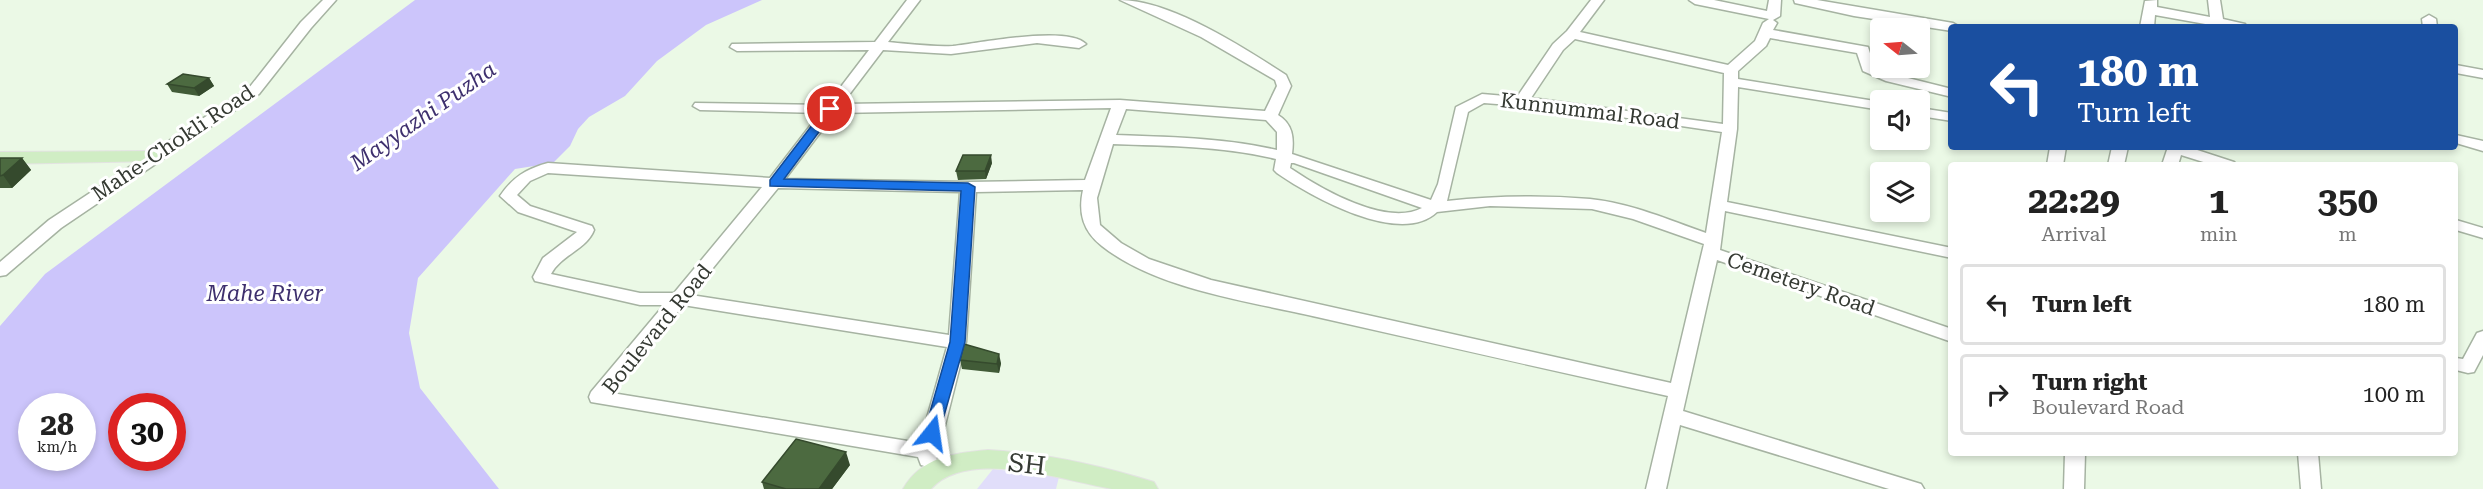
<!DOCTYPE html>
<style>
body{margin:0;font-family:"Roboto Serif",serif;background:#f6f6f6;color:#222;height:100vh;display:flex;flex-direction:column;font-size:22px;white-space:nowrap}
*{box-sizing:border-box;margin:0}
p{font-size:20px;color:#767676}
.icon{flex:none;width:33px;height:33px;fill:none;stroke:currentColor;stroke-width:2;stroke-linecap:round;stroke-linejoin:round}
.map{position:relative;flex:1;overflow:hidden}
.side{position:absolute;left:1948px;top:162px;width:510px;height:294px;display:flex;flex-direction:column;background:#fff;border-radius:6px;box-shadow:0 3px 9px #0003}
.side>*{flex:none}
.banner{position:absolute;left:1948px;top:24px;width:510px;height:126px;border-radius:6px;box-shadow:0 3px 9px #0003;background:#1a4fa0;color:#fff;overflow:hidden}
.needle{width:39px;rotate:287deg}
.buttons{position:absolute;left:1870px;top:18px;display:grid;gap:12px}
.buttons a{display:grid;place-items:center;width:60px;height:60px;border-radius:6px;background:#fff;box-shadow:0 3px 9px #0003;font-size:30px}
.speed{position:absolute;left:18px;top:393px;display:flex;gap:12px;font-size:30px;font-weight:700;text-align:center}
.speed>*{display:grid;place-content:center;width:78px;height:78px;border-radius:50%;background:#fff;box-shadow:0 3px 9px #0003;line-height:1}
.speed small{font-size:15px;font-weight:400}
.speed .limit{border:9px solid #d22;background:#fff;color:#111}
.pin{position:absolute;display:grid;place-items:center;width:51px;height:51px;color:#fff;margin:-26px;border:3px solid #fff;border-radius:50%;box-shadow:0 2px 6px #0007}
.me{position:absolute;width:66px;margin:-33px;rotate:15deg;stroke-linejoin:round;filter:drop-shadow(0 0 4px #0008)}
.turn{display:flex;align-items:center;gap:21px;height:126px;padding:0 30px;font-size:27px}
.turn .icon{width:78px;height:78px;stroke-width:2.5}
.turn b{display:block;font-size:42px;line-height:51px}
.eta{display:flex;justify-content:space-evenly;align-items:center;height:102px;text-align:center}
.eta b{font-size:36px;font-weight:700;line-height:42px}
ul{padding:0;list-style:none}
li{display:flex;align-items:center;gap:18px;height:81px;margin:0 12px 9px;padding:0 18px;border:3px solid #e0e0e0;border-radius:6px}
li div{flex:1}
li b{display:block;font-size:22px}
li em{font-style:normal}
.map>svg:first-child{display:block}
.green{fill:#e1defa}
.water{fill:#ccc5fb;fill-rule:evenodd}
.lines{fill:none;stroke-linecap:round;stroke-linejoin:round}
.minor-casing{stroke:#a6b3a2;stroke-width:3}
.major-casing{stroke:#e3e3e2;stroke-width:2}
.minor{fill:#fff;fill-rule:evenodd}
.major{fill:#d0edc4;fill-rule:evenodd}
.wall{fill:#415b37}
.shaded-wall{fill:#354a2d}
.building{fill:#4c6a40;stroke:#354a2d;stroke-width:1.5}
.route{fill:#1a73e8;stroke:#114b97;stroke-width:1.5}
.labels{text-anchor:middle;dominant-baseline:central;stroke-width:6;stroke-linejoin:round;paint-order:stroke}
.street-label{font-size:21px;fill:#353a33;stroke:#fff}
.water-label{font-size:22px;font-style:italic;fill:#3e306e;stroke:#fff}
.near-street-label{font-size:26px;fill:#353a33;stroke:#fff}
</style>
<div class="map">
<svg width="2483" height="489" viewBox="0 0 2483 489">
<rect width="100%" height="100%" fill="#ebf9e6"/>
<path class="green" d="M 993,469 L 1059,477 L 1056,489 L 977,489 Z"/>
<path class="water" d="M 415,0 L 762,0 L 706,25 L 657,61 L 625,96 L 589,117 L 578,129 L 570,146 L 553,163 L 515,169 L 418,278 L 409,333 L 420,388 L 499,489 L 0,489 L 0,326 L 45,274 ZM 32,406 L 82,406 L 82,458 L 32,458 ZM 122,406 L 172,406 L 172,458 L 122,458 Z"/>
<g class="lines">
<g class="minor-casing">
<g id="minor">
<path d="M 323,0 L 336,0 L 311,28 L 259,94 L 61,228 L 6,275 L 0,276 L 0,262 L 49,220 L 249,88 L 301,22 Z"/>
<path d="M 907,0 L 920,0 L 888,42 C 910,44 932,47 953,46 C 980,43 1068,25 1086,44 L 1079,48 L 1037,43 L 951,54 L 883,50 L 842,104 L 1120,100 L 1265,111 L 1277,86 L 1275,80 L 1201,37 L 1120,0 C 1170,0 1243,47 1286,75 L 1291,86 L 1278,115 C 1293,124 1294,138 1292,154 L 1431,200 L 1438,184 L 1456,107 L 1482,94 L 1517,97 L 1553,44 L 1567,31 L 1591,0 L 1604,0 L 1580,32 L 1728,65 L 1755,41 L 1763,23 L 1769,19 L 1695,4 L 1689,0 L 1714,0 L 1767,11 L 1769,0 L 1781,0 L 1780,16 L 1773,20 L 1777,23 L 1773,30 L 1868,47 L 1874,66 L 1896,75 L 1952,89 L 1952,97 L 1886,81 L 1863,71 L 1857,53 L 1770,38 L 1766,46 L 1738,71 L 1738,79 L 1881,102 L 1881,110 L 1738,87 L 1737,129 L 1727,202 L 1952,248 L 1952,258 L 1725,211 L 1720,250 L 1952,329 L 1952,342 L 1717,260 L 1683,411 L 1921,484 L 1924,489 L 1889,489 L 1680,425 L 1666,489 L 1646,489 L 1668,396 C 1551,370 1434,344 1317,317 C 1249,301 1158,290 1102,246 C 1083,231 1078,213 1083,190 L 976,192 L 966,342 L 935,465 L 928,467 L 921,465 L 918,457 L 591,402 L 589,397 L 591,392 L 664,305 L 640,305 L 535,281 L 533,277 L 543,258 L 577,232 L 518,212 L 500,196 C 513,177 526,169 548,163 L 770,178 L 820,113 L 700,110 L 693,106 L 695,103 L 827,105 L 869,50 L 737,51 L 730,47 L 732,44 L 875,42 ZM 1575,39 L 1724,73 L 1723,124 L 1531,98 L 1563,50 ZM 1484,103 L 1573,110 L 1722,132 L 1706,233 C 1669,220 1630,203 1590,199 C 1543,195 1494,196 1447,201 L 1468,112 ZM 1111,108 L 1085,180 L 968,182 L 785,179 L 835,113 ZM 1126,109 L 1266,120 L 1277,132 L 1277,150 C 1225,138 1170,137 1116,135 ZM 1113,144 C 1167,146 1223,146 1276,159 L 1274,170 L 1277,173 C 1310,196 1400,247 1437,212 L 1490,206 L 1592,209 L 1633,219 L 1704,244 L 1671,383 L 1211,280 L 1149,259 L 1121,243 L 1100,225 L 1097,198 ZM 1291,163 L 1294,163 L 1422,208 C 1386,227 1321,189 1290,168 ZM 548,173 L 762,187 L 674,293 L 640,293 L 551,274 C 561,255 587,249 594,230 L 592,226 L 530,206 L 517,195 L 530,181 ZM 778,188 L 960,192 L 949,335 L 691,295 ZM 683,305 L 947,347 L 920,443 L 612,393 Z"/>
<path d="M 1794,0 L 1817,0 L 1953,23 L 1960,27 L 1952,27 L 1952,31 L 1854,16 L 1795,3 Z"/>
<path d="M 2157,0 L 2157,7 L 2210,17 L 2208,0 L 2220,0 L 2223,19 L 2245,24 L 2247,27 L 2222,27 L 2155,15 L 2154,27 L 2140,27 L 2145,1 Z"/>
<path d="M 2429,15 L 2436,19 L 2437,27 L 2423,27 L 2422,19 Z"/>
<path d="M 2456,65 L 2483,70 L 2483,78 L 2456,73 Z"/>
<path d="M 1920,108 L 1952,113 L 1952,121 L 1920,116 Z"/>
<path d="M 2456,135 L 2483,141 L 2483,151 L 2456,143 Z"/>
<path d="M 2050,147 L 2066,147 L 2063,165 L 2047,165 Z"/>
<path d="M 2112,147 L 2128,147 L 2124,165 L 2108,165 Z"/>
<path d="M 2168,147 L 2188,147 L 2234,162 L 2237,165 L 2213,165 L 2181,155 L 2178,165 L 2162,165 Z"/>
<path d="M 2456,220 L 2483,228 L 2483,238 L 2456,230 Z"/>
<path d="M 2483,331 L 2483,355 L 2474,372 L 2468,373 L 2456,370 L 2456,358 L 2463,359 L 2477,333 Z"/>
<path d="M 2065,453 L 2085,453 L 2084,489 L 2064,489 Z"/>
<path d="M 2298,453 L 2318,453 L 2321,489 L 2301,489 Z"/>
</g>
</g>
<g class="major-casing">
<g id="major">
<path d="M 153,151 L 163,157 L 160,161 L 0,164 L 0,152 Z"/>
<path d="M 988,450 C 1045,453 1099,465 1154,482 L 1158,489 C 1143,489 1126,489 1112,489 C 1064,481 968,447 931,489 L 903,489 C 921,457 954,453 988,450 Z"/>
</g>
</g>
<use href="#minor" class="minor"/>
<use href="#major" class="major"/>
</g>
<g class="wall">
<path d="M 209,78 L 214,86 L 199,96 L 172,92 L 167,84 Z"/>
<path d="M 0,158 L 22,158 L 31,170 L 12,188 L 0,188 Z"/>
<path d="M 992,163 L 986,179 L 958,180 L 956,171 Z"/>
<path d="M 960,360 L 1001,363 L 999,373 L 962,369 Z"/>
<path d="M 850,465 L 832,489 L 764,489 L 762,482 Z"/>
</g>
<g class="shaded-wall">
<path d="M 209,78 L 214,86 L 199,96 L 194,88 Z"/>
<path d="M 991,155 L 992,163 L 986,179 L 985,171 Z"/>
<path d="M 22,158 L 31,170 L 12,188 L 3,175 Z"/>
<path d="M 999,354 L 1001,363 L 999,373 L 997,364 Z"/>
<path d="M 846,452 L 850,465 L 832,489 L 819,489 Z"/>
</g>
<g class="building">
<path d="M 183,74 L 209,78 L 194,88 L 167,84 Z"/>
<path d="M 963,155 L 991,155 L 985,171 L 956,171 Z"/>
<path d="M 0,158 L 22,158 L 3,175 L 0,176 Z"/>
<path d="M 964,344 L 999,354 L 997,364 L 960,360 Z"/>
<path d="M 796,439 L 846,452 L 819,489 L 786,489 L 762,482 Z"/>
</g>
<path class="route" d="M 830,106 L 836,109 L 784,179 L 968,183 L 975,187 L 965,342 L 938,437 L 932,439 L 924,433 L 950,342 L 961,191 L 770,186 L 770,180 L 826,107 Z"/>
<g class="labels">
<g class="street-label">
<text transform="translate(1590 111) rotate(7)">Kunnummal Road</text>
<text transform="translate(173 143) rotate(-34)">Mahe-Chokli Road</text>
<text transform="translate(1801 284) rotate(19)">Cemetery Road</text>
<text transform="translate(657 329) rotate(-51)">Boulevard Road</text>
</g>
<g class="water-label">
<text transform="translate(423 116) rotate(-35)">Mayyazhi Puzha</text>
<text x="265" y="293">Mahe River</text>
</g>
<g class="near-street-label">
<text transform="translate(1027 464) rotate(6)">SH</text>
</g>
</g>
</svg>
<div class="buttons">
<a><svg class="needle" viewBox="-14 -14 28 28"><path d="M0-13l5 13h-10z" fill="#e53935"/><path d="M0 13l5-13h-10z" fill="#767676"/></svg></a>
<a><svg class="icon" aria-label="sound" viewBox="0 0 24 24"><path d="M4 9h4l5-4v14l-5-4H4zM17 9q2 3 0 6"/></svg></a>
<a><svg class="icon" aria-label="layers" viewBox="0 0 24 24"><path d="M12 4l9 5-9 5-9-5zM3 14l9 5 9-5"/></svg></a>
</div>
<div class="speed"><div>28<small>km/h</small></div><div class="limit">30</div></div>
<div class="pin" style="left:830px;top:109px;background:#d93025"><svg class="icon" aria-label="arrive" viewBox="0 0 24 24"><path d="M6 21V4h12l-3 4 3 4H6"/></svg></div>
<svg class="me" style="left:932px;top:433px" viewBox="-20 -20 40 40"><path d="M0-17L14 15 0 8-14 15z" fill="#1a73e8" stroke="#fff" stroke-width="4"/></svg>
<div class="banner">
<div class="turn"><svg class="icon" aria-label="left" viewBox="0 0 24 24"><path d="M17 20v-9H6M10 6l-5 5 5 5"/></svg><div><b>180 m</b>Turn left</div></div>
</div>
<section class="side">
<div class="eta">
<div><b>22:29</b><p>Arrival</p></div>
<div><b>1</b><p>min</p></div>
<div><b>350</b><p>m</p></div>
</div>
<ul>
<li><svg class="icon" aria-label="left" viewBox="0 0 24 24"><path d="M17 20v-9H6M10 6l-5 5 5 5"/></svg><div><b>Turn left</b></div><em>180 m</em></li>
<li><svg class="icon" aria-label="right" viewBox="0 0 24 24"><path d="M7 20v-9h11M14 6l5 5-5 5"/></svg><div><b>Turn right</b><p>Boulevard Road</p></div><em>100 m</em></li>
</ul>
</section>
</div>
